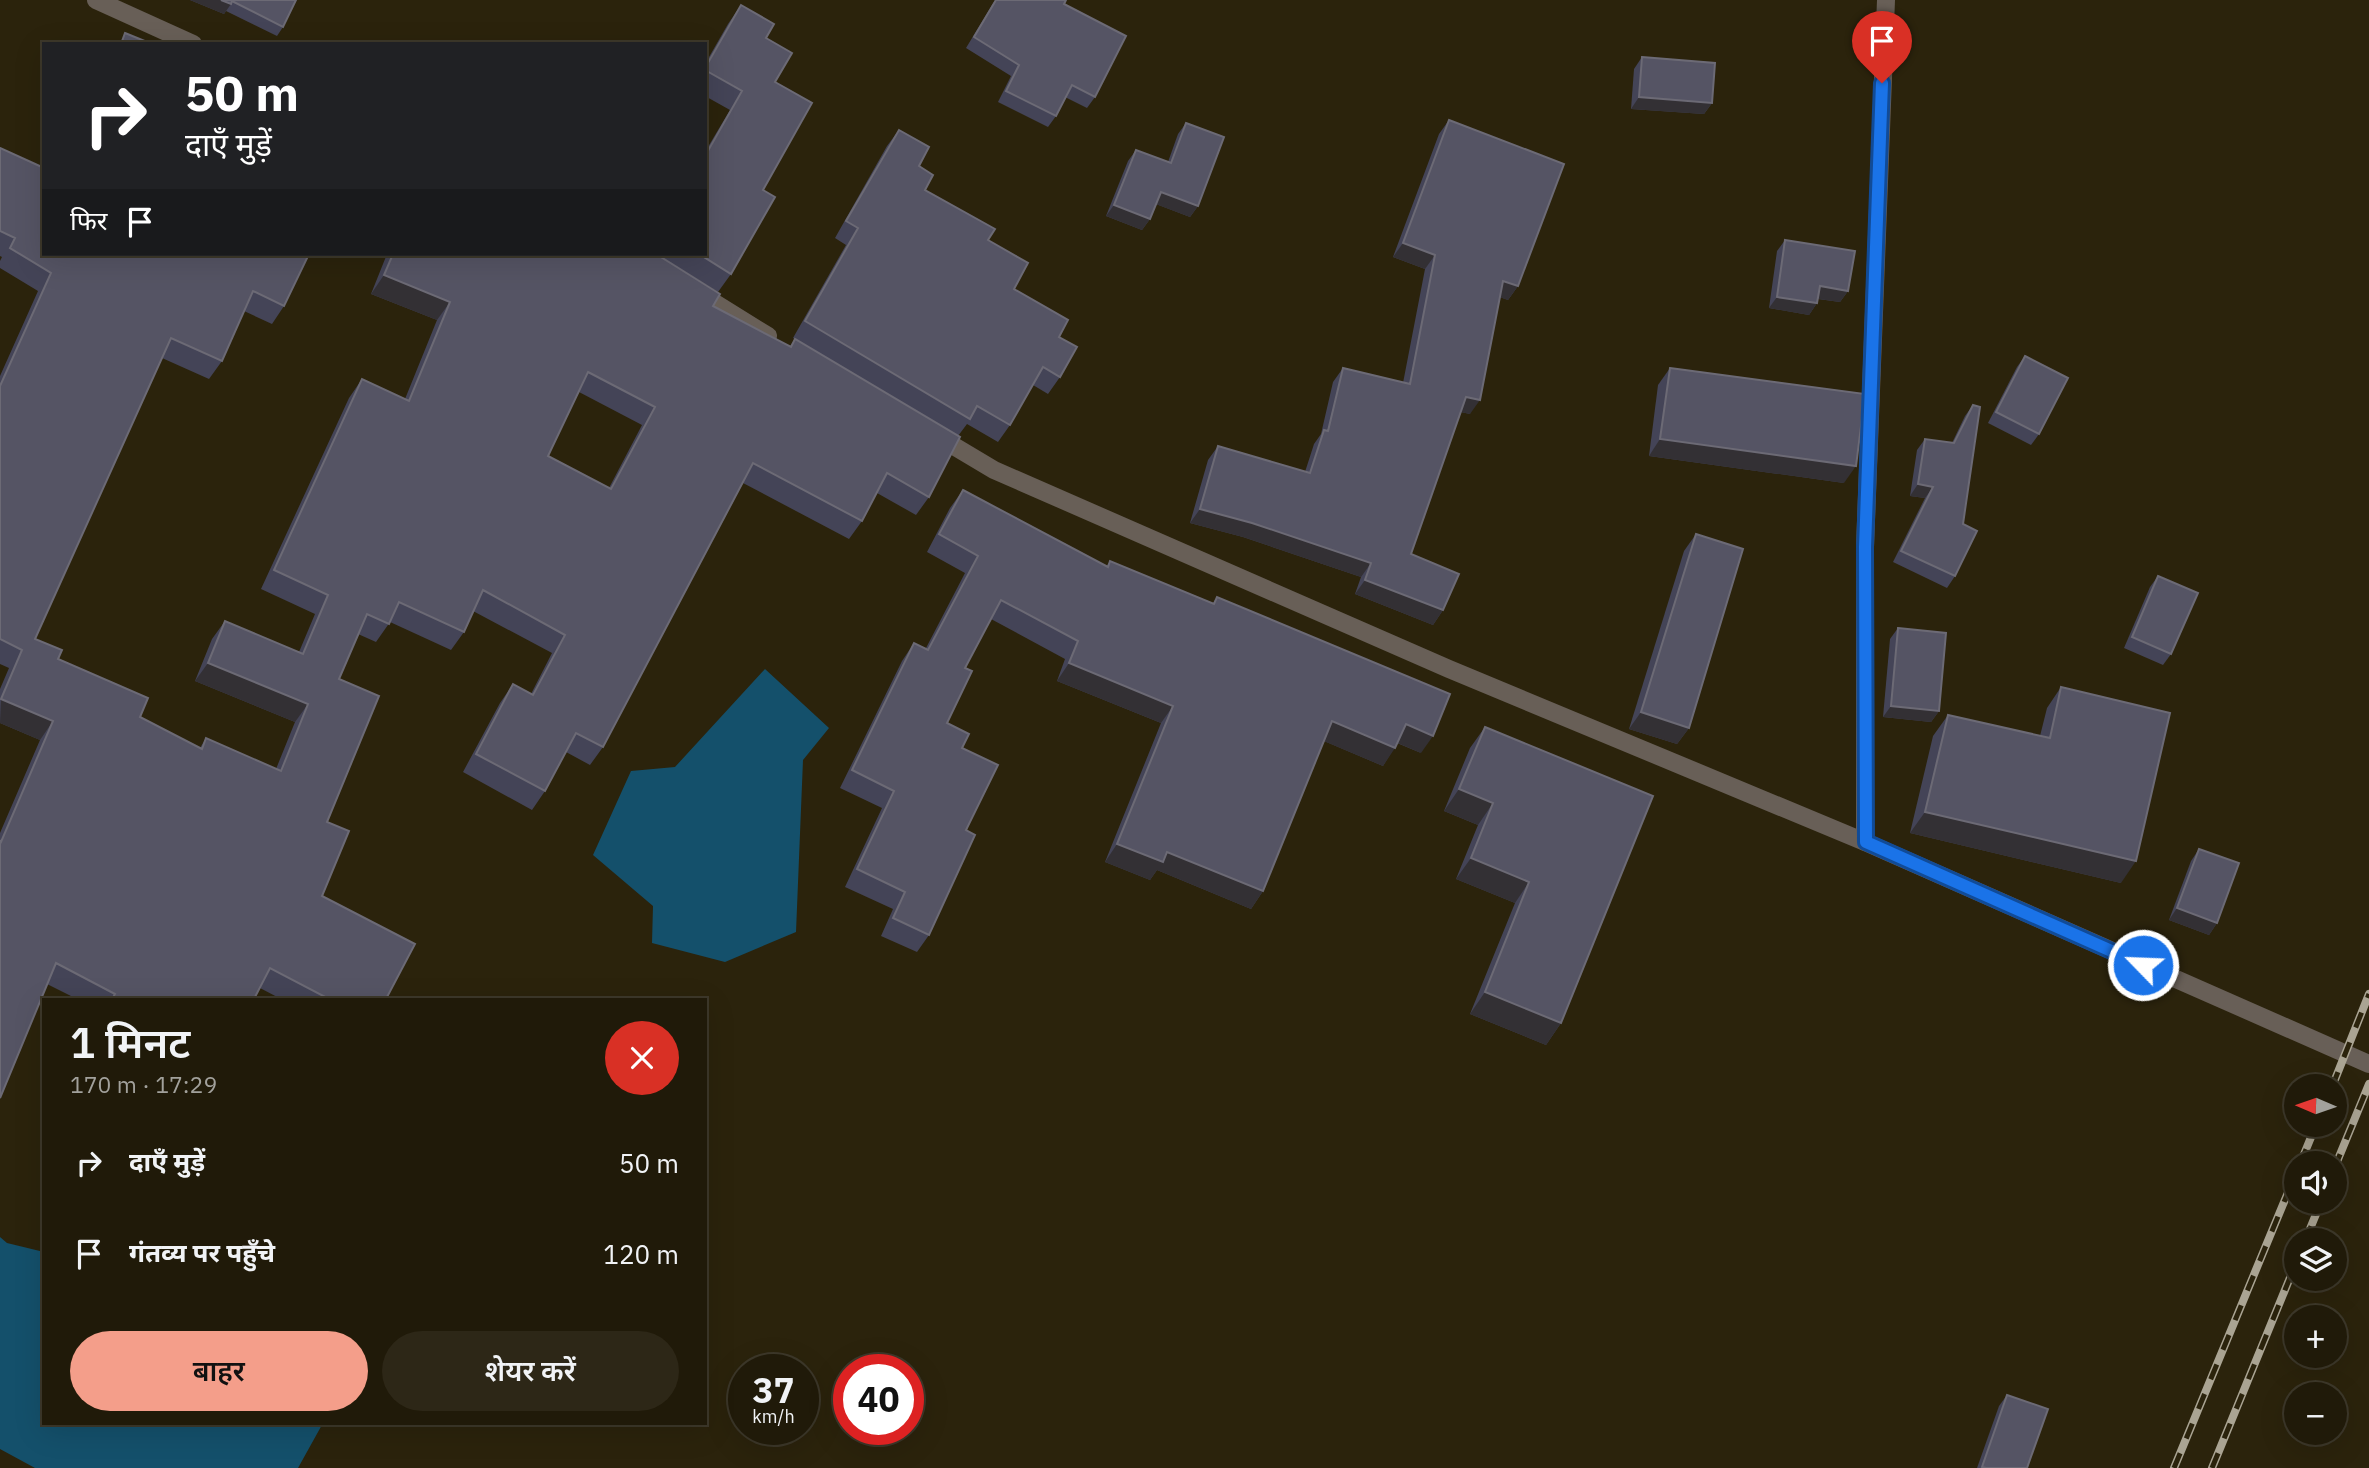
<!DOCTYPE html>
<html lang="hi">
<meta charset="utf-8">
<style>
body{margin:0;font-family:"IBM Plex Sans","Noto Sans Devanagari",sans-serif;background:#2d2717;color:#f1f3f6;height:100vh;display:flex;flex-direction:column;font-size:26px;white-space:nowrap}
*{box-sizing:border-box;margin:0}
p{font-size:23px;color:#a2a19c}
.icon{flex:none;width:38px;height:38px;fill:none;stroke:currentColor;stroke-width:2;stroke-linecap:round;stroke-linejoin:round}
.map{position:relative;flex:1;overflow:hidden}
.sheet{position:absolute;left:42px;top:998px;width:665px;height:427px;display:flex;flex-direction:column;background:#201a09;border-radius:0px;box-shadow:0 7px 28px #0002,0 0 0 2px #3d382a}
.sheet>*{flex:none}
.banner{position:absolute;left:42px;top:42px;width:665px;height:214px;border-radius:0px;box-shadow:0 7px 28px #0002,0 0 0 2px #3d382a;background:#202124;color:#fff;overflow:hidden}
.needle{width:46px;rotate:272deg}
.tools{position:absolute;left:2284px;top:1074px;display:grid;gap:14px}
.tools a{display:grid;place-items:center;width:63px;height:63px;border-radius:50%;background:#201a09;box-shadow:0 7px 28px #0002,0 0 0 2px #3d382a;font-size:35px}
.speed{position:absolute;left:728px;top:1354px;display:flex;gap:14px;font-size:35px;font-weight:700;text-align:center}
.speed>*{display:grid;place-content:center;width:91px;height:91px;border-radius:50%;background:#201a09;box-shadow:0 7px 28px #0002,0 0 0 2px #3d382a;line-height:1}
.speed small{font-size:18px;font-weight:400}
.speed .limit{border:10px solid #d22;background:#fff;color:#111}
.pin{position:absolute;display:grid;place-items:center;width:60px;height:60px;color:#fff;margin:-72px -30px;border-radius:50% 50% 50% 0;rotate:-45deg;box-shadow:0 0 7px #0007}
.pin .icon{rotate:45deg}
.me{position:absolute;width:77px;margin:-38px;rotate:294deg;stroke-linejoin:round;filter:drop-shadow(0 0 5px #0008)}
.turn{display:flex;align-items:center;gap:24px;height:147px;padding:0 28px;font-size:32px}
.turn .icon{width:91px;height:91px;stroke-width:2.5}
.turn b{display:block;font-size:49px;line-height:60px}
.then{display:flex;align-items:center;height:66px;padding:0 28px;background:#0003;gap:14px;font-size:26px}
.round{display:grid;place-items:center;flex:none;width:74px;height:74px;border-radius:37px;background:#2d2717}
.headline{display:flex;align-items:center;justify-content:space-between;height:119px;padding:0 28px}
h1{font-size:42px;font-weight:600;line-height:52px}
.button{display:flex;gap:14px;margin-top:auto;padding:14px 28px}
.button a{flex:1;height:80px;border-radius:42px;background:#f49e8a;color:#111;font-size:28px;font-weight:600;line-height:80px;text-align:center}
.button a+a{background:#2d2717;color:#f1f3f6}
ul{padding:0;list-style:none}
li{display:flex;align-items:center;gap:21px;height:91px;padding:0 28px}
li div{flex:1}
li b{display:block;font-size:26px}
li em{font-style:normal}
.map>svg:first-child{display:block}
.water{fill:#14506b}
.lines{fill:none;stroke-linecap:round;stroke-linejoin:round}
.minor{stroke:#685f57;stroke-width:18}
.tertiary{stroke:#685f57;stroke-width:18}
.rail-casing{stroke:#aaa493;stroke-width:8}
.rail{stroke:#2b230c;stroke-width:5;stroke-dasharray:16;stroke-linecap:butt}
.wall{fill:#444457;fill-rule:evenodd}
.shaded-wall{fill:#333034}
.building{fill:#555464;stroke:#6c6a75;stroke-width:2;fill-rule:evenodd}
.route-casing{stroke:#114b97;stroke-width:18}
.route{stroke:#1a73e8;stroke-width:12}
</style>
<div class="map">
<svg width="2369" height="1468" viewBox="0 0 2369 1468">
<rect width="100%" height="100%" fill="#2b230c"/>
<g class="water">
<path d="M 765,669 L 829,728 L 803,760 L 796,932 L 725,962 L 652,943 L 653,906 L 593,855 L 631,771 L 675,767 Z"/>
<path d="M 0,1237 L 7,1243 L 44,1252 L 44,1423 L 323,1423 L 298,1468 L 35,1468 L 0,1449 Z"/>
</g>
<g class="lines">
<path class="minor" d="M 1865,842 L 1865,547 L 1886,0"/>
<g class="tertiary">
<path d="M 96,0 L 193,44"/>
<path d="M 697,292 L 768,336"/>
<path d="M 937,436 L 994,470 L 1449,669 L 1865,842 L 2369,1064"/>
</g>
<g class="rail-casing">
<g id="rail">
<path d="M 2332,1087 L 2369,994"/>
<path d="M 2300,1164 L 2316,1125"/>
<path d="M 2334,1169 L 2369,1084"/>
<path d="M 2305,1241 L 2321,1202"/>
<path d="M 2174,1468 L 2296,1173"/>
<path d="M 2212,1468 L 2296,1263"/>
</g>
</g>
<use href="#rail" class="rail"/>
</g>
<g class="wall">
<path d="M 190,0 L 296,0 L 283,27 L 277,36 L 226,11 L 224,14 Z"/>
<path d="M 995,0 L 1066,0 L 1064,4 L 1095,97 L 1087,108 L 1065,97 L 1056,116 L 1048,127 L 998,102 L 1011,76 L 966,48 Z"/>
<path d="M 741,5 L 766,38 L 775,82 L 763,190 L 731,274 L 718,292 L 656,254 L 705,254 L 705,152 L 730,110 L 705,96 L 705,64 L 728,24 Z"/>
<path d="M 1642,57 L 1712,103 L 1704,114 L 1631,109 L 1634,69 Z"/>
<path d="M 1449,120 L 1518,286 L 1508,300 L 1500,297 L 1470,414 L 1461,412 L 1411,554 L 1443,610 L 1433,625 L 1355,594 L 1361,577 L 1243,537 L 1190,523 L 1208,460 L 1218,446 L 1305,472 L 1314,444 L 1321,434 L 1333,382 L 1343,368 L 1403,383 L 1425,269 L 1393,257 L 1439,134 Z"/>
<path d="M 1186,123 L 1198,206 L 1190,217 L 1156,204 L 1150,219 L 1142,230 L 1106,216 L 1128,161 L 1136,150 L 1168,162 L 1178,134 Z"/>
<path d="M 899,130 L 919,166 L 925,190 L 988,240 L 1014,289 L 1059,337 L 1060,377 L 1048,394 L 1033,385 L 1010,425 L 998,442 L 967,424 L 958,436 L 793,338 L 846,245 L 835,238 L 887,146 Z"/>
<path d="M 0,148 L 44,254 L 309,254 L 284,306 L 272,324 L 244,311 L 222,361 L 209,379 L 162,358 L 35,639 L 58,659 L 140,717 L 200,748 L 206,738 L 276,769 L 295,722 L 195,681 L 212,639 L 225,621 L 299,652 L 315,614 L 261,589 L 349,398 L 362,379 L 405,399 L 437,320 L 371,294 L 387,254 L 656,254 L 713,306 L 790,346 L 795,339 L 929,497 L 916,515 L 877,493 L 862,521 L 849,539 L 743,483 L 603,747 L 590,765 L 566,752 L 545,791 L 532,810 L 463,772 L 500,703 L 513,684 L 531,694 L 552,653 L 473,611 L 464,632 L 451,650 L 390,622 L 376,642 L 358,634 L 339,679 L 322,896 L 386,999 L 281,999 L 260,988 L 254,999 L 77,999 L 47,984 L 0,1098 L 0,833 L 40,740 L 0,723 L 0,689 L 9,668 L 0,664 L 0,376 L 38,291 L 0,268 L 0,261 L 2,257 L 0,256 ZM 579,392 L 642,425 L 609,488 L 548,456 Z"/>
<path d="M 1785,240 L 1848,291 L 1840,302 L 1818,299 L 1817,303 L 1809,315 L 1769,308 L 1777,251 Z"/>
<path d="M 2025,356 L 2039,434 L 2031,445 L 1988,423 L 2017,367 Z"/>
<path d="M 1670,368 L 1844,483 L 1649,456 L 1658,385 Z"/>
<path d="M 1973,405 L 1955,576 L 1947,588 L 1893,562 L 1925,498 L 1910,496 L 1917,450 L 1925,439 L 1952,443 L 1965,416 Z"/>
<path d="M 963,490 L 1106,567 L 1110,561 L 1213,603 L 1217,597 L 1421,753 L 1397,743 L 1383,766 L 1324,741 L 1263,891 L 1251,909 L 1157,870 L 1150,880 L 1105,862 L 1161,723 L 1057,681 L 1065,659 L 991,619 L 965,668 L 947,723 L 962,748 L 966,830 L 929,935 L 917,952 L 881,936 L 893,909 L 845,887 L 882,808 L 840,788 L 902,661 L 914,643 L 926,648 L 965,573 L 927,552 L 950,508 Z"/>
<path d="M 1696,534 L 1689,728 L 1677,744 L 1629,729 L 1684,551 Z"/>
<path d="M 2158,576 L 2171,654 L 2163,665 L 2124,648 L 2150,587 Z"/>
<path d="M 1898,628 L 1939,711 L 1931,722 L 1883,717 L 1890,639 Z"/>
<path d="M 2061,687 L 2121,883 L 1910,833 L 1933,736 L 1948,715 L 2040,736 L 2047,708 Z"/>
<path d="M 1485,727 L 1653,796 L 1561,1023 L 1546,1045 L 1470,1014 L 1515,903 L 1456,879 L 1478,825 L 1444,811 L 1470,748 Z"/>
<path d="M 2199,849 L 2217,923 L 2209,935 L 2169,920 L 2191,861 Z"/>
<path d="M 2007,1395 L 2027,1468 L 1977,1468 L 1999,1406 Z"/>
</g>
<g class="shaded-wall">
<path d="M 190,0 L 221,0 L 231,4 L 224,14 Z"/>
<path d="M 1639,97 L 1712,103 L 1704,114 L 1631,109 Z"/>
<path d="M 1161,192 L 1198,206 L 1190,217 L 1153,203 Z"/>
<path d="M 1114,205 L 1150,219 L 1142,230 L 1106,216 Z"/>
<path d="M 1403,243 L 1435,255 L 1425,269 L 1393,257 Z"/>
<path d="M 384,275 L 450,302 L 437,320 L 371,294 Z"/>
<path d="M 1503,281 L 1518,286 L 1508,300 L 1493,295 Z"/>
<path d="M 1820,286 L 1848,291 L 1840,302 L 1812,298 Z"/>
<path d="M 1777,297 L 1817,303 L 1809,315 L 1769,308 Z"/>
<path d="M 1466,397 L 1480,400 L 1470,414 L 1456,411 Z"/>
<path d="M 1660,439 L 1856,466 L 1844,483 L 1649,456 Z"/>
<path d="M 1918,484 L 1933,487 L 1925,498 L 1910,496 Z"/>
<path d="M 1200,509 L 1252,523 L 1371,563 L 1361,577 L 1243,537 L 1190,523 Z"/>
<path d="M 1365,580 L 1443,610 L 1433,625 L 1355,594 Z"/>
<path d="M 208,663 L 308,704 L 295,722 L 195,681 Z"/>
<path d="M 1069,663 L 1173,706 L 1161,723 L 1057,681 Z"/>
<path d="M 1,699 L 53,721 L 40,740 L 0,723 Z"/>
<path d="M 1891,706 L 1939,711 L 1931,722 L 1883,717 Z"/>
<path d="M 1641,712 L 1689,728 L 1677,744 L 1629,729 Z"/>
<path d="M 1332,721 L 1395,748 L 1383,766 L 1319,739 Z"/>
<path d="M 1406,724 L 1433,736 L 1421,753 L 1393,741 Z"/>
<path d="M 1459,789 L 1493,803 L 1478,825 L 1444,811 Z"/>
<path d="M 1925,812 L 2136,861 L 2121,883 L 1910,833 Z"/>
<path d="M 1117,844 L 1167,852 L 1263,891 L 1251,909 L 1157,870 L 1150,880 L 1105,862 Z"/>
<path d="M 1471,858 L 1529,882 L 1515,903 L 1456,879 Z"/>
<path d="M 2177,908 L 2217,923 L 2209,935 L 2169,920 Z"/>
<path d="M 1485,992 L 1561,1023 L 1546,1045 L 1470,1014 Z"/>
</g>
<g class="building">
<path d="M 221,0 L 296,0 L 283,27 L 232,1 L 231,4 Z"/>
<path d="M 996,0 L 1066,0 L 1064,4 L 1126,36 L 1095,97 L 1072,85 L 1056,116 L 1006,91 L 1019,65 L 974,37 Z"/>
<path d="M 741,5 L 774,24 L 766,38 L 792,53 L 775,82 L 812,103 L 763,190 L 775,197 L 731,274 L 699,254 L 705,254 L 705,156 L 742,91 L 705,70 L 705,68 Z"/>
<path d="M 125,33 L 152,44 L 121,44 Z"/>
<path d="M 1642,57 L 1715,63 L 1712,103 L 1639,97 Z"/>
<path d="M 1449,120 L 1564,164 L 1518,286 L 1503,281 L 1480,400 L 1466,397 L 1411,554 L 1459,574 L 1443,610 L 1365,580 L 1371,563 L 1252,523 L 1200,509 L 1218,446 L 1310,473 L 1324,430 L 1328,431 L 1343,368 L 1410,384 L 1435,255 L 1403,243 Z"/>
<path d="M 1186,123 L 1224,137 L 1198,206 L 1161,192 L 1150,219 L 1114,205 L 1136,150 L 1171,163 Z"/>
<path d="M 899,130 L 929,147 L 919,166 L 933,175 L 925,190 L 995,229 L 988,240 L 1028,263 L 1014,289 L 1068,320 L 1059,337 L 1077,347 L 1060,377 L 1043,367 L 1010,425 L 977,406 L 970,419 L 805,321 L 858,228 L 846,221 Z"/>
<path d="M 0,148 L 44,168 L 44,254 L 309,254 L 284,306 L 253,291 L 222,361 L 171,338 L 35,639 L 62,650 L 58,659 L 148,698 L 140,717 L 202,749 L 206,738 L 281,771 L 308,704 L 208,663 L 225,621 L 303,654 L 328,595 L 274,570 L 362,379 L 409,401 L 450,302 L 384,275 L 393,254 L 656,254 L 720,294 L 713,306 L 791,347 L 795,339 L 960,437 L 929,497 L 887,473 L 862,521 L 753,463 L 603,747 L 576,733 L 545,791 L 476,754 L 513,684 L 533,695 L 565,635 L 483,590 L 464,632 L 399,602 L 389,624 L 367,614 L 339,679 L 379,696 L 327,822 L 349,831 L 322,896 L 415,944 L 386,999 L 329,999 L 270,968 L 254,999 L 112,999 L 115,994 L 56,963 L 0,1098 L 0,841 L 1,842 L 53,721 L 1,699 L 22,650 L 0,639 L 0,386 L 51,273 L 10,248 L 15,238 L 0,231 ZM 588,372 L 655,407 L 611,489 L 548,456 Z"/>
<path d="M 1785,240 L 1855,251 L 1848,291 L 1820,286 L 1817,303 L 1777,297 Z"/>
<path d="M 2025,356 L 2068,378 L 2039,434 L 1996,412 Z"/>
<path d="M 1670,368 L 1865,394 L 1856,466 L 1660,439 Z"/>
<path d="M 1973,405 L 1980,407 L 1963,524 L 1977,531 L 1955,576 L 1901,551 L 1933,487 L 1918,484 L 1925,439 L 1954,443 Z"/>
<path d="M 963,490 L 1108,567 L 1110,561 L 1214,604 L 1217,597 L 1450,694 L 1433,736 L 1406,724 L 1395,748 L 1332,721 L 1263,891 L 1167,852 L 1163,862 L 1117,844 L 1173,706 L 1069,663 L 1078,641 L 1001,600 L 965,668 L 972,671 L 947,723 L 969,734 L 962,748 L 998,765 L 966,830 L 975,835 L 929,935 L 893,918 L 905,892 L 857,869 L 894,791 L 852,770 L 914,643 L 928,650 L 978,556 L 939,534 Z"/>
<path d="M 1696,534 L 1743,549 L 1689,728 L 1641,712 Z"/>
<path d="M 2158,576 L 2198,593 L 2171,654 L 2132,637 Z"/>
<path d="M 1898,628 L 1946,633 L 1939,711 L 1891,706 Z"/>
<path d="M 2061,687 L 2170,713 L 2136,861 L 1925,812 L 1948,715 L 2050,738 Z"/>
<path d="M 1485,727 L 1653,796 L 1561,1023 L 1485,992 L 1529,882 L 1471,858 L 1493,803 L 1459,789 Z"/>
<path d="M 2199,849 L 2239,863 L 2217,923 L 2177,908 Z"/>
<path d="M 2007,1395 L 2048,1409 L 2027,1468 L 1986,1468 L 1982,1467 Z"/>
</g>
<g class="lines">
<g class="route-casing">
<path id="route" d="M 1882,83 L 1865,547 L 1866,842 L 2143,965"/>
</g>
<use href="#route" class="route"/>
</g>
</svg>
<div class="tools">
<a><svg class="needle" viewBox="-14 -14 28 28"><path d="M0-13l5 13h-10z" fill="#e53935"/><path d="M0 13l5-13h-10z" fill="#a2a19c"/></svg></a>
<a><svg class="icon" aria-label="sound" viewBox="0 0 24 24"><path d="M4 9h4l5-4v14l-5-4H4zM17 9q2 3 0 6"/></svg></a>
<a><svg class="icon" aria-label="layers" viewBox="0 0 24 24"><path d="M12 4l9 5-9 5-9-5zM3 14l9 5 9-5"/></svg></a>
<a>+</a>
<a>−</a>
</div>
<div class="speed"><div>37<small>km/h</small></div><div class="limit">40</div></div>
<div class="pin" style="left:1882px;top:83px;background:#d93025"><svg class="icon" aria-label="arrive" viewBox="0 0 24 24"><path d="M6 21V4h12l-3 4 3 4H6"/></svg></div>
<svg class="me" style="left:2143px;top:965px" viewBox="-20 -20 40 40"><circle r="17" fill="#1a73e8" stroke="#fff" stroke-width="3"/><path d="M0-11L8 9 0 5-8 9z" fill="#fff"/></svg>
<div class="banner">
<div class="turn"><svg class="icon" aria-label="right" viewBox="0 0 24 24"><path d="M7 20v-9h11M14 6l5 5-5 5"/></svg><div><b>50 m</b>दाएँ मुड़ें</div></div>
<div class="then">फिर<svg class="icon" aria-label="arrive" viewBox="0 0 24 24"><path d="M6 21V4h12l-3 4 3 4H6"/></svg></div>
</div>
<section class="sheet">
<div class="headline"><div><h1>1 मिनट</h1><p>170 m · 17:29</p></div><a class="round" style="background:#d93025;color:#fff"><svg class="icon" aria-label="close" viewBox="0 0 24 24"><path d="M6 6l12 12M18 6L6 18"/></svg></a></div>
<ul>
<li><svg class="icon" aria-label="right" viewBox="0 0 24 24"><path d="M7 20v-9h11M14 6l5 5-5 5"/></svg><div><b>दाएँ मुड़ें</b></div><em>50 m</em></li>
<li><svg class="icon" aria-label="arrive" viewBox="0 0 24 24"><path d="M6 21V4h12l-3 4 3 4H6"/></svg><div><b>गंतव्य पर पहुँचे</b></div><em>120 m</em></li>
</ul>
<div class="button"><a>बाहर</a><a>शेयर करें</a></div>
</section>
</div>
